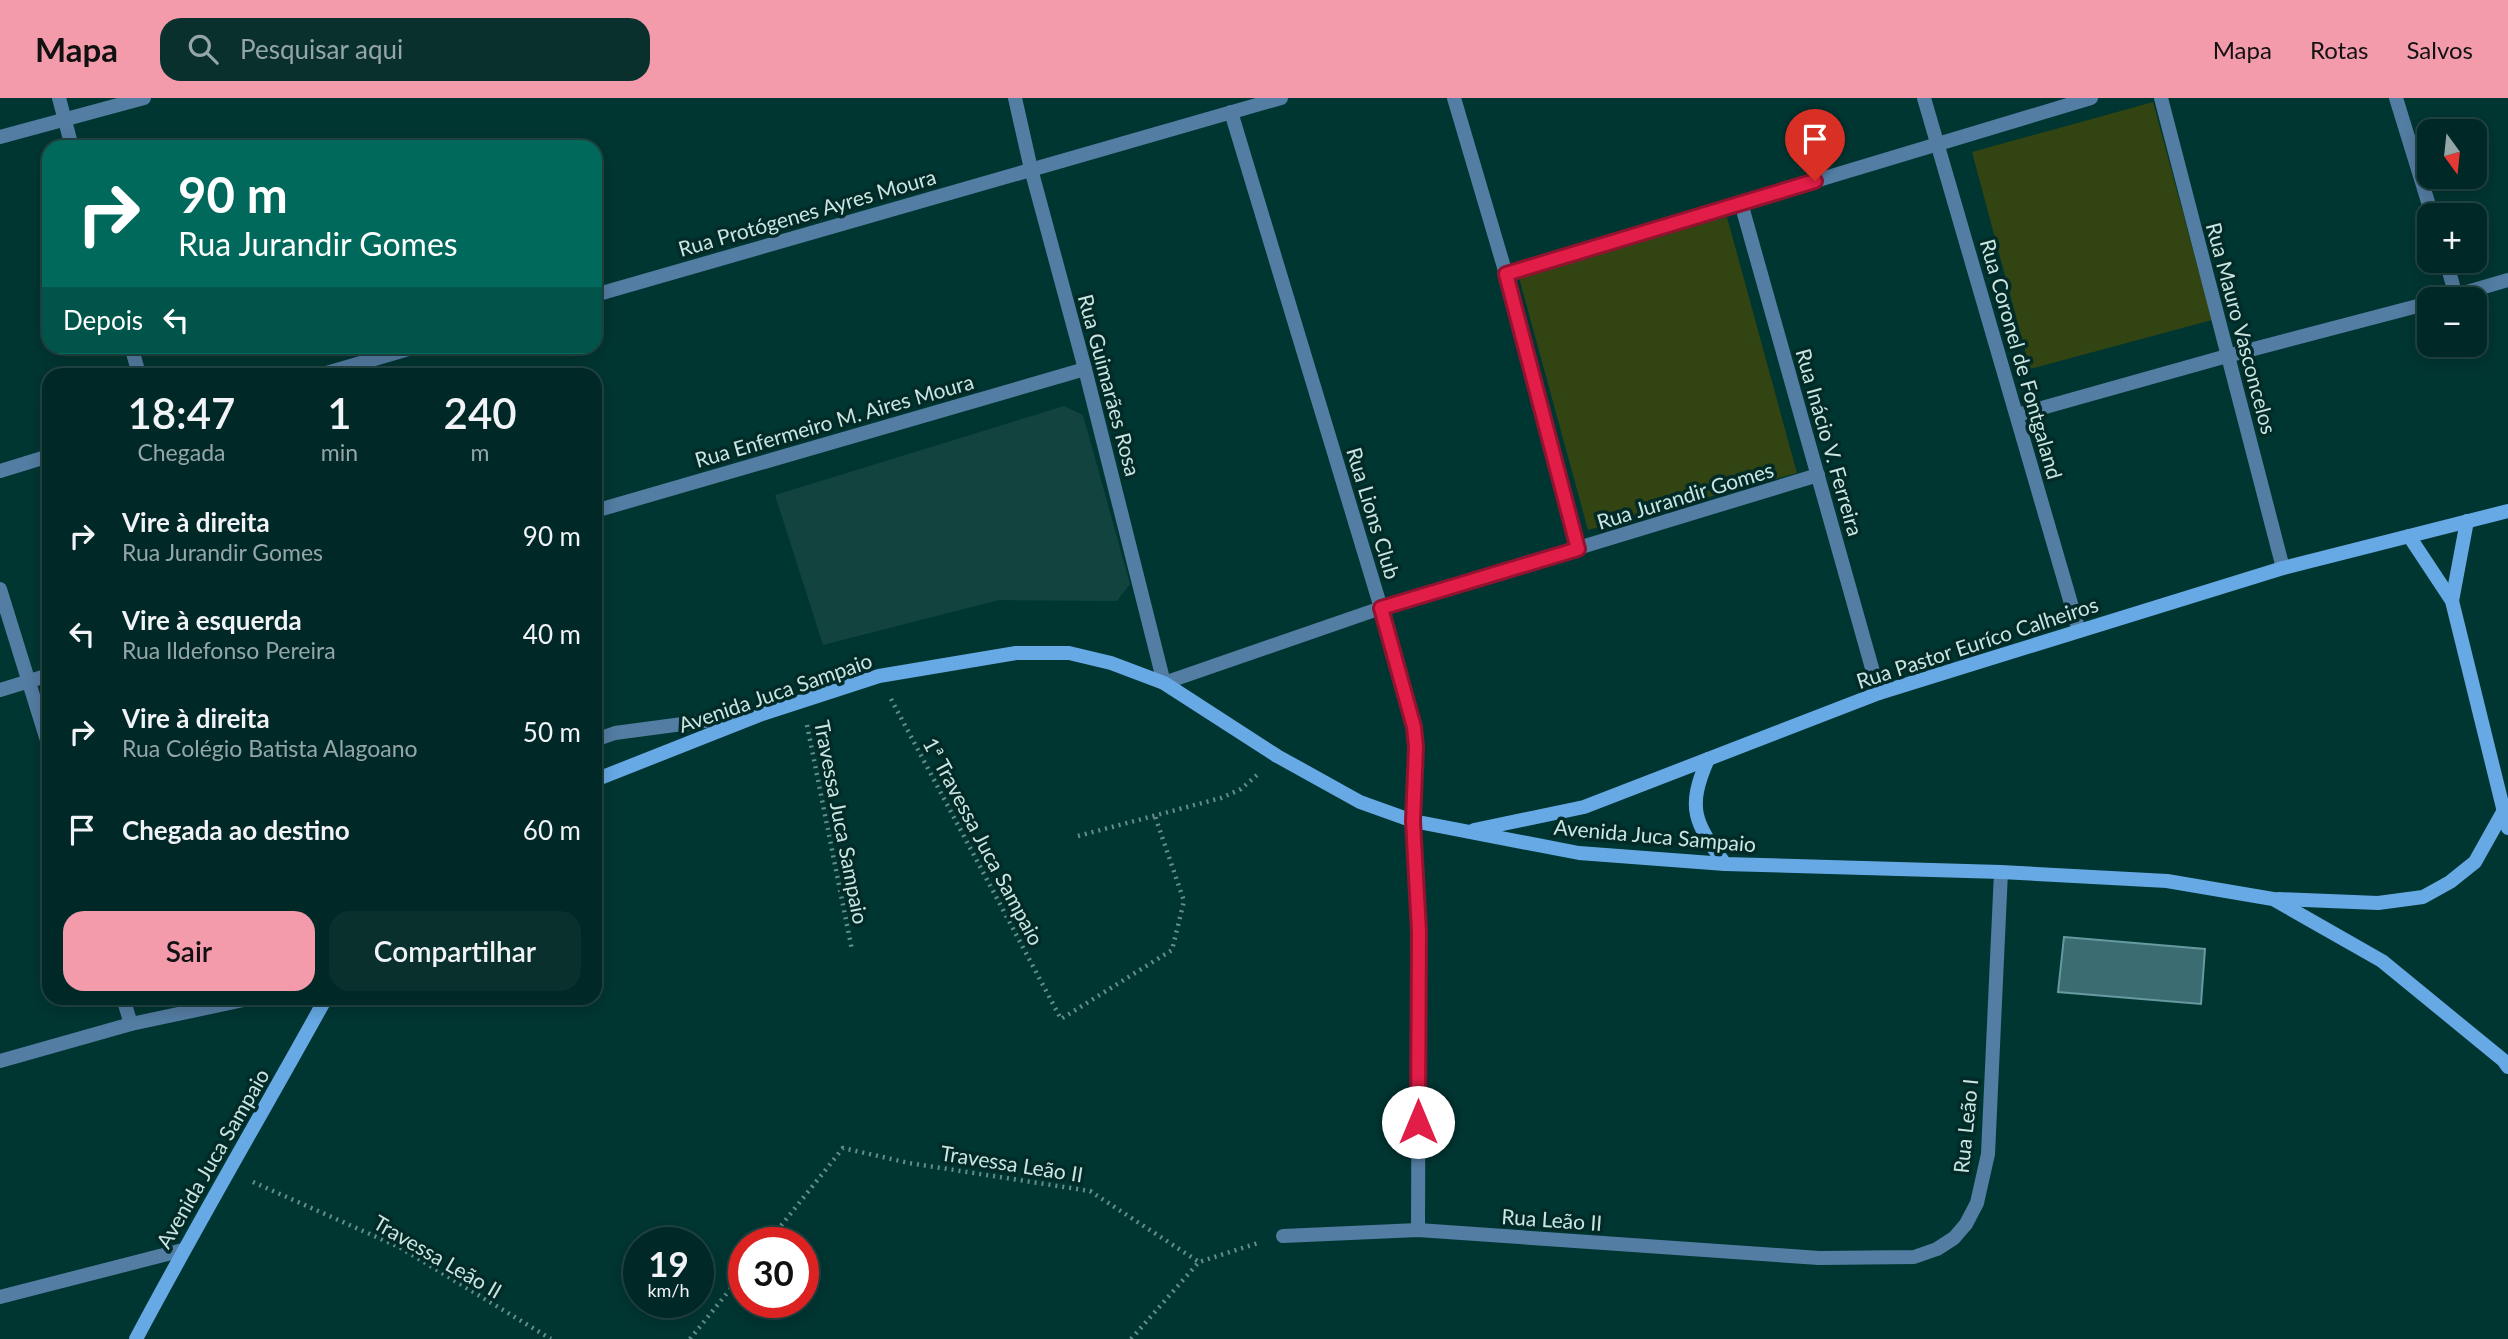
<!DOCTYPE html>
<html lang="pt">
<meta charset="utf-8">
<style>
body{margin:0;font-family:Lato,sans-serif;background:#0a302e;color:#f1f3f6;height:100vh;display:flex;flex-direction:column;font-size:26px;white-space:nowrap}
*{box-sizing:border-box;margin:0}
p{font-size:23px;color:#95a6a7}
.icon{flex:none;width:38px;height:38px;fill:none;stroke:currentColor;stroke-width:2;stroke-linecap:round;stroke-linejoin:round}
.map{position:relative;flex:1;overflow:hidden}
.details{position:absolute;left:42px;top:270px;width:560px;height:637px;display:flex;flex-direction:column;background:#002826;border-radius:21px;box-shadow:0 4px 18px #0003,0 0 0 2px #224443}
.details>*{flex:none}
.hud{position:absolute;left:42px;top:42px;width:560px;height:214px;border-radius:21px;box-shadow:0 4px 18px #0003,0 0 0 2px #224443;background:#00695c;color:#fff;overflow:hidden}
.needle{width:46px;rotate:165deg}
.tools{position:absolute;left:2417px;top:21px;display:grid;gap:14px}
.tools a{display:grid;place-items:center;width:70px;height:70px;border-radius:14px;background:#002826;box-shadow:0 4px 18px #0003,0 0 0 2px #224443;font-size:35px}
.speed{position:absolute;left:623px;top:1129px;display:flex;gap:14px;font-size:35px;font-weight:700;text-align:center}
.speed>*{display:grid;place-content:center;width:91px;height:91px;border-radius:50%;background:#002826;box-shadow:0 4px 18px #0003,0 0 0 2px #224443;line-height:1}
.speed small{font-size:18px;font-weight:400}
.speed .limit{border:10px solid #d22;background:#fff;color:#111}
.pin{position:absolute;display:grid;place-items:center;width:60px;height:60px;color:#fff;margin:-72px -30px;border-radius:50% 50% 50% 0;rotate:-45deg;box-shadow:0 0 7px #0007}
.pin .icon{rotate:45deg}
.me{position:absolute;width:77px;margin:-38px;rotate:0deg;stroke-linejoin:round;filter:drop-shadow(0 0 5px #0008)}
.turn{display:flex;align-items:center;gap:24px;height:147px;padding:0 21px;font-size:32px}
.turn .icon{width:91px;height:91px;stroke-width:2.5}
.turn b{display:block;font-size:49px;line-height:60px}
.then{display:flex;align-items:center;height:66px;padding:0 21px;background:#0003;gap:14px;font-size:26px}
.eta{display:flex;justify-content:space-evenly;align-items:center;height:119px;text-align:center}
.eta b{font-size:42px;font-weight:600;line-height:49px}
.action{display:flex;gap:14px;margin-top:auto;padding:14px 21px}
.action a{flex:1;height:80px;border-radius:21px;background:#f39aab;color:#111;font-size:28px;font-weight:600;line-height:80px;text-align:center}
.action a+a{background:#0a302e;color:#f1f3f6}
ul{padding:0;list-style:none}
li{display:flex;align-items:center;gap:21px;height:98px;padding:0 21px}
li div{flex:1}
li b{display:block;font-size:26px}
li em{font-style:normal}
header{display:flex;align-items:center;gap:42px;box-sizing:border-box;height:98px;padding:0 35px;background:#f39aab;color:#111}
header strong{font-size:33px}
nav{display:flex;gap:38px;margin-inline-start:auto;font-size:24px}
.search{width:490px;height:63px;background:#0a302e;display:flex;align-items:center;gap:18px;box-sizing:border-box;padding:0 24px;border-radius:21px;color:#95a6a7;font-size:26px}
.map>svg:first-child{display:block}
.built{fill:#13433f}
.green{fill:#314412}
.building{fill:#3a6c72;stroke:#6799a0;stroke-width:2}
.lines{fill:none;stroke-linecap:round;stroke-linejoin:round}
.path{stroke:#658d89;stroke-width:4.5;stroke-dasharray:2 5;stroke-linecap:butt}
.street{stroke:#547da3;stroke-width:14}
.secondary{stroke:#66a9e5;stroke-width:14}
.route-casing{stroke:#92132f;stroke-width:18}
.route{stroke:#e11d48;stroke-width:12}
.labels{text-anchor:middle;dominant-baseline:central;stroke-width:7;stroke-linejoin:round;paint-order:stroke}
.street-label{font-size:21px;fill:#cbe5e1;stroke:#022b28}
</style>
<header>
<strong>Mapa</strong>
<div class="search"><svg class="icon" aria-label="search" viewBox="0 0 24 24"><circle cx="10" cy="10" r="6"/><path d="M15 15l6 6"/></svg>Pesquisar aqui</div>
<nav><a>Mapa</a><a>Rotas</a><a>Salvos</a></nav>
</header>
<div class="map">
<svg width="2508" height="1241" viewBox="0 0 2508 1241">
<rect width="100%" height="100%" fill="#003632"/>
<path class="built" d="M 1064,308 L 1083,317 L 1130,486 L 1117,503 L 999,502 L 823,547 L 775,397 Z"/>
<g class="green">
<path d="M 2153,4 L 2212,222 L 2030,271 L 1972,54 Z"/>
<path d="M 1727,119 L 1797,375 L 1588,432 L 1518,176 Z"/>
</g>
<path class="building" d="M 2064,839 L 2205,851 L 2201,906 L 2058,894 Z"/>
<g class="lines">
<g class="path">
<path d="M 891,601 L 1061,921 L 1172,852 L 1184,803 L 1155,718"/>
<path d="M 807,627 L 852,852"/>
<path d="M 1078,738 L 1221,700 L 1241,691 L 1257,677"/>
<path d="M 253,1084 L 399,1149 L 551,1241"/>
<path d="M 768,1144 L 843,1050 L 909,1065 L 1090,1093 L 1199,1164"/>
<path d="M 690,1241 L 744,1174"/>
<path d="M 1131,1241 L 1199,1164 L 1258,1145"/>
</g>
<g class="street">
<path d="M 59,0 L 72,49"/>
<path d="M 1015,0 L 1031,71 L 1085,271 L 1164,585 L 1381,510 L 1818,377"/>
<path d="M 1454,0 L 1506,176 L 1578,451"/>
<path d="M 1924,0 L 2079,533"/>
<path d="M 2161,0 L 2283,470"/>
<path d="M 2396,0 L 2432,117"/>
<path d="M 1231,14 L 1381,510 L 1414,629 L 1416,649 L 1413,723 L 1419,833 L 1418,1132"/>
<path d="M 0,39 L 144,0"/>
<path d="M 1741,105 L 1879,595"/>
<path d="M 2446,163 L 2456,198"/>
<path d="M 1506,176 L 2091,0"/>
<path d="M 595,197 L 1281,0"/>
<path d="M 2443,201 L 2508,182"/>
<path d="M 131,248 L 139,276"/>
<path d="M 323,276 L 419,248"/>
<path d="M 2017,317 L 2227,258 L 2429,205"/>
<path d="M 0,373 L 49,358"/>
<path d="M 595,413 L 1085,271"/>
<path d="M 0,491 L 49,649"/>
<path d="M 0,592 L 49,577"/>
<path d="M 595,642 L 615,635 L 750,617"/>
<path d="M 123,900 L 131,926"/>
<path d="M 0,963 L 131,926 L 253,900"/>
<path d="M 1283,1138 L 1418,1132 L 1819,1160 L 1914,1159 L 1937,1151 L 1954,1140 L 1966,1126 L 1977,1105 L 1988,1056 L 2001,774"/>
<path d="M 0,1199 L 183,1152"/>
</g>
<g class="secondary">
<path d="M 2409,438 L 2452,503 L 2508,730"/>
<path d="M 2452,503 L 2467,423"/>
<path d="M 1708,661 C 1686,711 1695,725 1725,766"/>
<path d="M 595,682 L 762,616 L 879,578 L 1016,555 L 1069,555 L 1111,565 L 1164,585 L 1277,658 L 1360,704 L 1413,723 L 1579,755 L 1725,766 L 2001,774 L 2167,783 L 2273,801 L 2382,863 L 2503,962 L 2508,969"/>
<path d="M 1474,732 L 1584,709 L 1879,595 L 2283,470 L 2508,413"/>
<path d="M 2278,801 L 2378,805 L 2423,799 L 2450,784 L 2475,764 L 2503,714"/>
<path d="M 136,1241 C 197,1126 263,1014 326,900"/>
</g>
</g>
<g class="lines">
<g class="route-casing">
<path id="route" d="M 1418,1024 L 1419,834 L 1413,723 L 1416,649 L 1414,629 L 1381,510 L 1578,451 L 1506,176 L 1815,83"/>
</g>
<use href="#route" class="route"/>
</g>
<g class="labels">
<g class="street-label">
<text transform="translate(807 114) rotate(-16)">Rua Protógenes Ayres Moura</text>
<text transform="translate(2242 230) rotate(75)">Rua Mauro Vasconcelos</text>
<text transform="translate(2022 261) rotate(74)">Rua Coronel de Fontgaland</text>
<text transform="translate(1110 287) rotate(75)">Rua Guimarães Rosa</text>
<text transform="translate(834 322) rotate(-16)">Rua Enfermeiro M. Aires Moura</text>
<text transform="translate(1830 344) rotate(74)">Rua Inácio V. Ferreira</text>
<text transform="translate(1685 397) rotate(-17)">Rua Jurandir Gomes</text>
<text transform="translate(1374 415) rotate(73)">Rua Lions Club</text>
<text transform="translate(1977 544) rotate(-18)">Rua Pastor Euríco Calheiros</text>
<text transform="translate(775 594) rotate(-19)">Avenida Juca Sampaio</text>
<text transform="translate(842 724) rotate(79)">Travessa Juca Sampaio</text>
<text transform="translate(1655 737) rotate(5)">Avenida Juca Sampaio</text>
<text transform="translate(984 743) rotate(62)">1ª Travessa Juca Sampaio</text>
<text transform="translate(1965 1028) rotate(-84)">Rua Leão I</text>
<text transform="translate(212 1060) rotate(-60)">Avenida Juca Sampaio</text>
<text transform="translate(1012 1065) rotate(9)">Travessa Leão II</text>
<text transform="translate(1552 1121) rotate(4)">Rua Leão II</text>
<text transform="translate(438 1158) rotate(30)">Travessa Leão II</text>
</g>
</g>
</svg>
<div class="tools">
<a><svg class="needle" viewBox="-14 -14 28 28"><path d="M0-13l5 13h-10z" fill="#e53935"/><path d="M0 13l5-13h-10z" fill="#95a6a7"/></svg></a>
<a>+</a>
<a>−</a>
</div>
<div class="speed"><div>19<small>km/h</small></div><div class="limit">30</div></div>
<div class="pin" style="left:1815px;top:83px;background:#d93025"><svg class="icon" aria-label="arrive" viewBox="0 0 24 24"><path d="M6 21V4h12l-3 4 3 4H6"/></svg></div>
<svg class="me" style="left:1418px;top:1024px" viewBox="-20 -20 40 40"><circle r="19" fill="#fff"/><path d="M0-13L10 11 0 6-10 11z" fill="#e11d48"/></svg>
<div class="hud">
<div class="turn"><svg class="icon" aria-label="right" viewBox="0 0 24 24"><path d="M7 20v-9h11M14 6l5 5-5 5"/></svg><div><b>90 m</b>Rua Jurandir Gomes</div></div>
<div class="then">Depois<svg class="icon" aria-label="left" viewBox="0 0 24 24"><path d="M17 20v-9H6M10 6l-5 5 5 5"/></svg></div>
</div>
<section class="details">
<div class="eta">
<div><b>18:47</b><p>Chegada</p></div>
<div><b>1</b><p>min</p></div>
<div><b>240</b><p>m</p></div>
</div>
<ul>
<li><svg class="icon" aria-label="right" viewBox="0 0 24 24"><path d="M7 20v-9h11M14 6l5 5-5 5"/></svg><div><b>Vire à direita</b><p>Rua Jurandir Gomes</p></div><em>90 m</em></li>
<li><svg class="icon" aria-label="left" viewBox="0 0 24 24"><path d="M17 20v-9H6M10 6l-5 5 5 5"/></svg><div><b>Vire à esquerda</b><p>Rua Ildefonso Pereira</p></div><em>40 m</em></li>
<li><svg class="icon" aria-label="right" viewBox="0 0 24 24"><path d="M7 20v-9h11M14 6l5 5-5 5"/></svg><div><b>Vire à direita</b><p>Rua Colégio Batista Alagoano</p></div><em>50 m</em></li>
<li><svg class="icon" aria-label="arrive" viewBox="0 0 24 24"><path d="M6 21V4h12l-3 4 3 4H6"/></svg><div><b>Chegada ao destino</b></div><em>60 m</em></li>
</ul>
<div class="action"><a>Sair</a><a>Compartilhar</a></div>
</section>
</div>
